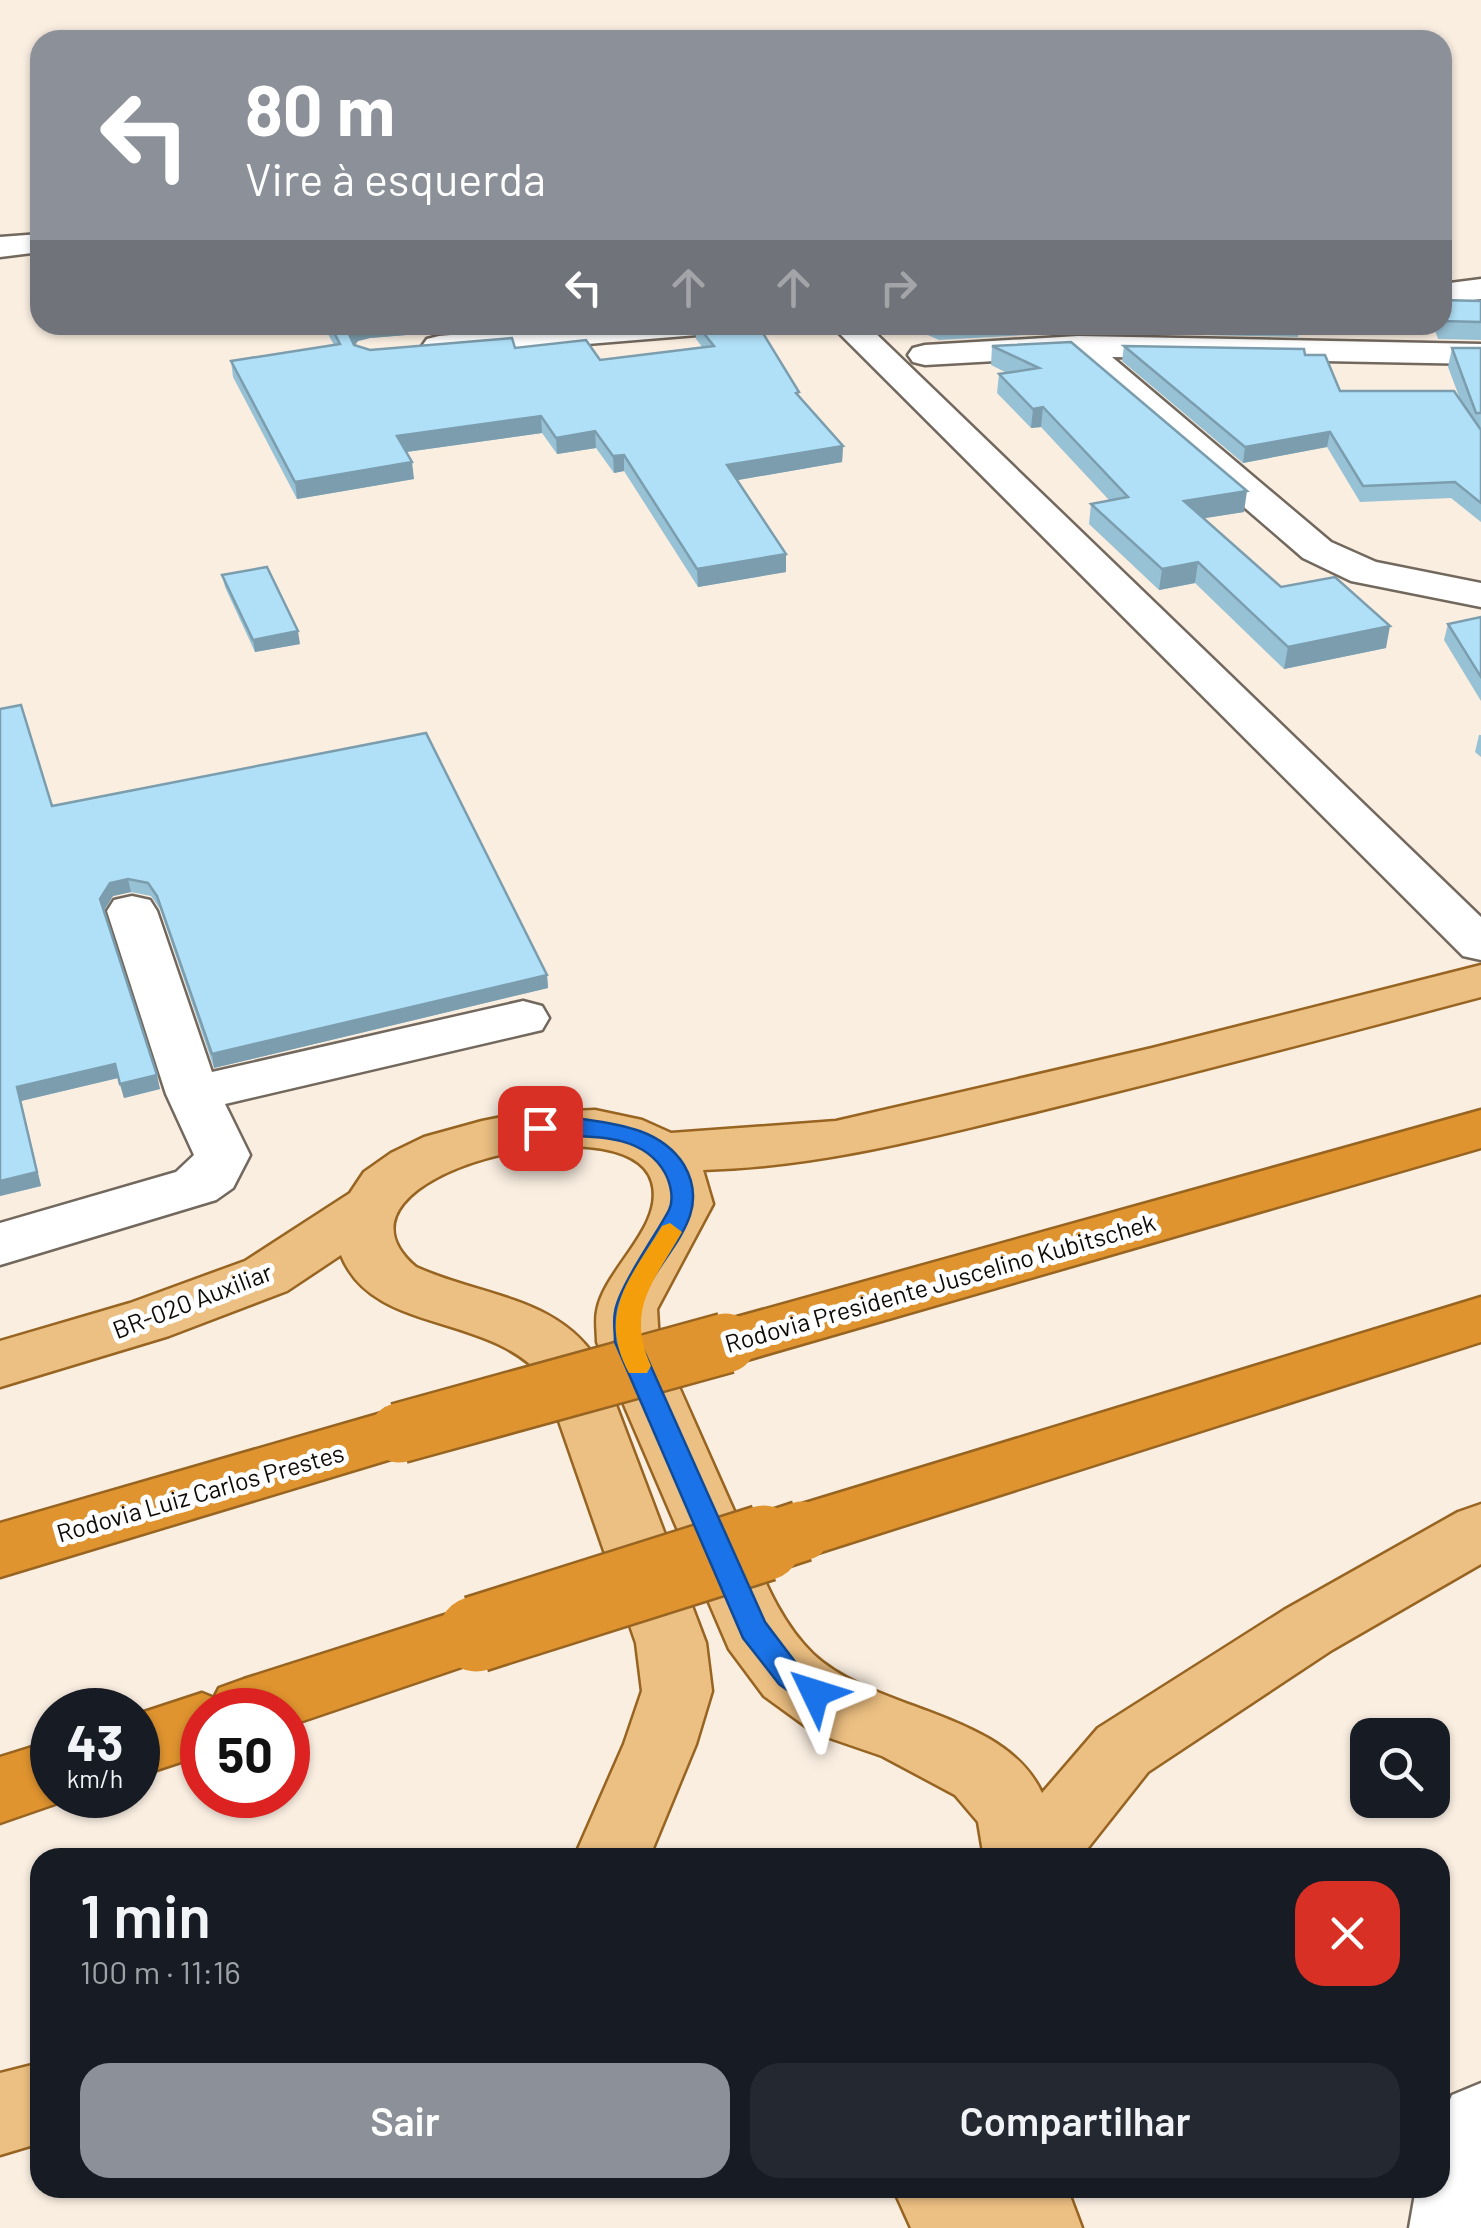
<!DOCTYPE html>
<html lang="pt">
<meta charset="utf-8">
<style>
body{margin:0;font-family:Barlow,sans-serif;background:#242831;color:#f1f3f6;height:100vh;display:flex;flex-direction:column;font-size:38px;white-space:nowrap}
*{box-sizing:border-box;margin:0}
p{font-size:32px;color:#9ea1a6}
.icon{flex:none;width:55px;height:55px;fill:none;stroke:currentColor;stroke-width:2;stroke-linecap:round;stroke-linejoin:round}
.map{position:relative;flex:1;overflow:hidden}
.drawer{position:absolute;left:30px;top:1848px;width:1420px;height:350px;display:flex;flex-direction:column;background:#171b24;border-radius:30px;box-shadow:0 2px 8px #0004}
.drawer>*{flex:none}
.banner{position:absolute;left:30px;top:30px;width:1422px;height:305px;border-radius:30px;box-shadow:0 2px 8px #0004;background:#8c9099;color:#fff;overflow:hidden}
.controls{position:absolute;left:1350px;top:1718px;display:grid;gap:20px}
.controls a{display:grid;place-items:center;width:100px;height:100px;border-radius:20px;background:#171b24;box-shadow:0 2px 8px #0004;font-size:50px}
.speed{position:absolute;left:30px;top:1688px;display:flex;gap:20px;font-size:50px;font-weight:700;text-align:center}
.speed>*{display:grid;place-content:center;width:130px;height:130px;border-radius:50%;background:#171b24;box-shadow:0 2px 8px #0004;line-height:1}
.speed small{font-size:25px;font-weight:400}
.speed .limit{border:15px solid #d22;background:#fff;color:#111}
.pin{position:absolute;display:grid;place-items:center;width:85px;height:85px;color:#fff;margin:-42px;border-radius:20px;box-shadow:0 5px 15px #0006}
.me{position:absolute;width:110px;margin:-55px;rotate:311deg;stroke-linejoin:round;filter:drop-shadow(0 0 8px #0008)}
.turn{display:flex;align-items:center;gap:35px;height:210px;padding:0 50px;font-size:45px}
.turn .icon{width:130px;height:130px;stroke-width:2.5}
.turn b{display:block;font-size:70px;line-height:85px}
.lanes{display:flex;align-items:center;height:95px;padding:0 50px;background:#0003;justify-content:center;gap:50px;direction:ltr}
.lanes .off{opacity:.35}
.round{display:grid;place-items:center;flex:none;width:105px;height:105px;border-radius:30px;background:#242831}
.overview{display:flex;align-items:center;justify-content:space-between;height:170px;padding:0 50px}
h1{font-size:60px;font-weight:600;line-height:75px}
.cta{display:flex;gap:20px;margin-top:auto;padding:20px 50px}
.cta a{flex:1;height:115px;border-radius:30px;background:#8c9099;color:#fff;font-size:40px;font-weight:600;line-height:115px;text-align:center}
.cta a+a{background:#242831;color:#f1f3f6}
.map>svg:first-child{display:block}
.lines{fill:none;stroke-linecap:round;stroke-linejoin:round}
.minor-casing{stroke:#72685d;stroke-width:5}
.major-casing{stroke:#976421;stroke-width:5}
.highway-casing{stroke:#976421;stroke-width:5}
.minor{fill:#fff;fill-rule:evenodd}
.major{fill:#ecbf82;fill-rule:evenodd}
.highway{fill:#e0942f;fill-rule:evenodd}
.highway-bridge-far1-casing{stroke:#976421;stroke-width:64;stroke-linecap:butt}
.highway-bridge-casing{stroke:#976421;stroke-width:80;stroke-linecap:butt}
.highway-bridge-far1{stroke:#e0942f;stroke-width:59}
.highway-bridge{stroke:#e0942f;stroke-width:75}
.wall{fill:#97c1d4}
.shaded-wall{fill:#7b9dad}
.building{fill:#b0e0f7;stroke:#7b9dad;stroke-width:2.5}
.route{fill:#1a73e8;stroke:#114b97;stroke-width:2.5}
.slow{fill:#f59e0b}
.labels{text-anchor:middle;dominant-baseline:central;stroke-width:10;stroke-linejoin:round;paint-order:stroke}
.street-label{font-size:25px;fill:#0f0b07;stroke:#fff}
</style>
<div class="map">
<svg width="1481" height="2228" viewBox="0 0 1481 2228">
<rect width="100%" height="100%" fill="#faeee1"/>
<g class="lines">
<g class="minor-casing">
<g id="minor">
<path d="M 40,234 L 40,252 L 0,257 L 0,237 Z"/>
<path d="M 1481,279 L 1481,299 L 1442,304 L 1442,284 Z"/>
<path d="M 571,325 L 714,325 L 709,332 L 697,335 L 439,356 L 427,353 L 422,346 L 427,339 L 439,336 Z"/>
<path d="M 831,325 L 867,325 L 1481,917 L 1481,960 L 1463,956 Z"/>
<path d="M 1078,336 L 1481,344 L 1481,364 L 1112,357 L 1331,542 L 1376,562 L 1481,583 L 1481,607 L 1351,581 L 1303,558 L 1070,357 L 925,365 L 913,362 L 908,355 L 913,348 L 925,345 Z"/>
<path d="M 132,896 L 150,900 L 157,911 L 212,1072 L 523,1001 L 542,1006 L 549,1018 L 542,1030 L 225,1104 L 250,1155 L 233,1188 L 216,1200 L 0,1265 L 0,1223 L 176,1172 L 194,1155 L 166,1094 L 107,911 L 114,900 Z"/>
<path d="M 1481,2083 L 1481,2228 L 1409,2228 L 1416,2188 L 1440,2188 L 1440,2123 L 1452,2095 Z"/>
</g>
</g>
<g class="major-casing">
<g id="major">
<path d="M 1481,965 L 1481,997 C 1334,1036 1187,1075 1039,1111 C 927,1138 819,1167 703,1170 L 713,1204 L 657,1309 L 659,1342 C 686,1402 712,1462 739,1522 C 760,1568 776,1618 813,1654 C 875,1712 1004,1711 1042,1793 L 1098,1728 L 1284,1610 L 1458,1512 L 1481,1504 L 1481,1564 L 1332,1650 L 1148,1772 L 1080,1858 L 984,1858 L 978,1822 L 955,1795 L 882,1756 L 815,1733 L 764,1696 L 729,1649 L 597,1342 C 597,1332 595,1321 597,1311 C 604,1269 665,1227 652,1182 C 629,1099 307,1175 416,1267 C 484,1298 562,1296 602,1368 L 706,1643 L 712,1691 L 696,1744 L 649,1858 L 574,1858 L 624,1744 L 642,1691 L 636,1643 L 544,1378 C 487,1311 373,1335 341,1255 L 287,1291 L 169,1336 L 0,1387 L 0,1341 L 130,1303 L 245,1261 L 350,1193 L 364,1172 L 391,1153 L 424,1137 L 482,1121 L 522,1113 L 595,1110 L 642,1120 L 671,1133 L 836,1121 L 1152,1048 Z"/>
<path d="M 40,2063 L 40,2143 L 0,2155 L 0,2073 Z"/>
<path d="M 893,2188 L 982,2188 L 985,2192 L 983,2188 L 1067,2188 L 1082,2228 L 911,2228 Z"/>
</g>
</g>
<g class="highway-casing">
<g id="highway">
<path d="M 1481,1110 L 1481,1148 L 726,1366 L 704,1359 L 695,1343 L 704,1327 L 726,1320 Z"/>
<path d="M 1481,1297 L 1481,1342 L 802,1558 L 779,1550 L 769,1531 L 779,1512 L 802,1504 Z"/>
<path d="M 399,1408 L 421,1416 L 431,1433 L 421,1450 L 0,1577 L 0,1523 Z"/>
<path d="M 476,1605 L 500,1614 L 510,1634 L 500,1654 L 288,1726 L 288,1710 L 202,1710 L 202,1755 L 138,1776 L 138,1714 L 202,1693 L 214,1698 L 219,1688 L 244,1679 Z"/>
<path d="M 52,1741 L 52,1795 L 78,1796 L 0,1823 L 0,1757 Z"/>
</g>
</g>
<use href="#minor" class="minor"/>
<use href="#major" class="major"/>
<use href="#highway" class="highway"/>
<g class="highway-bridge-far1-casing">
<g id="highway-bridge-far1">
<path d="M 399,1433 L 726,1343"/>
<path d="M 756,1546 L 802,1531"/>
</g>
</g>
<g class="highway-bridge-casing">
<path id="highway-bridge" d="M 476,1634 L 764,1543"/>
</g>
<use href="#highway-bridge-far1" class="highway-bridge-far1"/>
<use href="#highway-bridge" class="highway-bridge"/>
</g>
<g class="wall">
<path d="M 1442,300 L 1481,301 L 1481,340 L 1438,339 L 1433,325 L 1442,325 Z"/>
<path d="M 323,325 L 504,325 L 504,327 L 370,338 L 358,341 L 355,345 L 370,350 L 515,348 L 600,360 L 703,348 L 696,339 L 695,325 L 758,325 L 799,396 L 843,446 L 842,462 L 737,480 L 786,554 L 786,572 L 698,587 L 624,471 L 614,473 L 596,448 L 557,454 L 542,433 L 406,452 L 414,479 L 297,499 L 233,377 L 231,361 L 334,345 Z"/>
<path d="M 919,325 L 1300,325 L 1298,337 L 1078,332 L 939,340 L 919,331 Z"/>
<path d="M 1071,342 L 1244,512 L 1203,518 L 1281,587 L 1386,648 L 1284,669 L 1195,583 L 1159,590 L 1089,524 L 1091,504 L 1109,500 L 1041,427 L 1031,428 L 997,393 L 999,374 L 1007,373 L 991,365 L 992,346 Z"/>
<path d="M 1124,346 L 1305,355 L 1340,391 L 1460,399 L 1448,367 L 1452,348 L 1481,348 L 1481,522 L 1451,498 L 1360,502 L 1327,447 L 1243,463 L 1122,361 Z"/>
<path d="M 222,575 L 300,644 L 255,652 L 225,587 Z"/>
<path d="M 1481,617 L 1481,701 L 1444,640 L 1448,624 Z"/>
<path d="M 0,709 L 52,806 L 547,975 L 548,988 L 214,1068 L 160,909 L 151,896 L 131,892 L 113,896 L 104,911 L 160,1089 L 124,1098 L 118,1078 L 21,1101 L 41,1186 L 0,1196 Z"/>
<path d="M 1479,735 L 1481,735 L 1481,757 L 1475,752 Z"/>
</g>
<g class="shaded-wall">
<path d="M 504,325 L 504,327 L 370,338 L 358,341 L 351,350 L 349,334 L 359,325 Z"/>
<path d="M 1043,407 L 1041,427 L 1031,428 L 1033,409 Z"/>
<path d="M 541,416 L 542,433 L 399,453 L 397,436 Z"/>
<path d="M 595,431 L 596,448 L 557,454 L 556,438 Z"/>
<path d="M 1330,432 L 1327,447 L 1243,463 L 1245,447 Z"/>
<path d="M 843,446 L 842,462 L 727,482 L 727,465 Z"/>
<path d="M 624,455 L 624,471 L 614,473 L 613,456 Z"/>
<path d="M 412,462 L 414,479 L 297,499 L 295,482 Z"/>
<path d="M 1247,491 L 1244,512 L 1181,522 L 1184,501 Z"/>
<path d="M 786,554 L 786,572 L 698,587 L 697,569 Z"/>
<path d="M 1198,562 L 1195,583 L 1159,590 L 1162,569 Z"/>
<path d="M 1390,626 L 1386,648 L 1284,669 L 1288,647 Z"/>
<path d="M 298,631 L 300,644 L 255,652 L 253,640 Z"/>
<path d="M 128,879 L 131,892 L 113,896 L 103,912 L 100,899 L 110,883 Z"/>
<path d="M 547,975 L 548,988 L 214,1068 L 212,1054 Z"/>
<path d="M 115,1064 L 118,1078 L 21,1101 L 41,1186 L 0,1196 L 0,1181 L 17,1087 Z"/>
<path d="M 157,1075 L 160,1089 L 124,1098 L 120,1084 Z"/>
</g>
<g class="building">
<path d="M 1442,300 L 1481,301 L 1481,322 L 1442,321 Z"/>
<path d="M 330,325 L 359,325 L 349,334 L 354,345 L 370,350 L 512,338 L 515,348 L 586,340 L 600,360 L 714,346 L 697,325 L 758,325 L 799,392 L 796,393 L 843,446 L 727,465 L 786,554 L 697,569 L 624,455 L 613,456 L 595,431 L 556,438 L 541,416 L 397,436 L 412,462 L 295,482 L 231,361 L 340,344 Z"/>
<path d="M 1071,342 L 1247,491 L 1184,501 L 1281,587 L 1335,577 L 1390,626 L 1288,647 L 1198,562 L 1162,569 L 1091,504 L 1128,497 L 1043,407 L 1033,409 L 999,374 L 1039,368 L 992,346 Z"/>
<path d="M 1124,346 L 1304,349 L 1305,355 L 1325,355 L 1340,391 L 1454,391 L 1481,430 L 1481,503 L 1455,482 L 1363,486 L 1330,432 L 1245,447 Z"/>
<path d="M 1452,348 L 1481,348 L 1481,413 L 1476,413 Z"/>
<path d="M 267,567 L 298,631 L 253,640 L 222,575 Z"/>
<path d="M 1481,617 L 1481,677 L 1448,624 Z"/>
<path d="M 21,705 L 52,806 L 426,733 L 547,975 L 212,1054 L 157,896 L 148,883 L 128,879 L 110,883 L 100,899 L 157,1075 L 120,1084 L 115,1064 L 17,1087 L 37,1172 L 0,1181 L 0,709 Z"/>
</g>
<path class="route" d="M 576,1118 C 616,1124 661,1128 684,1165 C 718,1223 647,1261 640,1311 C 638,1321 640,1332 640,1342 L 765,1622 L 799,1667 L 825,1684 L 829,1693 L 825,1702 L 815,1706 L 804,1702 L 779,1684 L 743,1638 L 615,1342 C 615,1332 613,1321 615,1312 C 618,1288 656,1235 669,1210 C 674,1200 671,1184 665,1173 C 634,1117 544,1147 528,1128 L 540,1120 Z"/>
<path class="slow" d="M 670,1223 L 682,1232 C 654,1282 625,1308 651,1366 L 647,1373 L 629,1373 C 596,1312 631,1278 662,1226 Z"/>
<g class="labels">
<g class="street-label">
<text transform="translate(940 1282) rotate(-16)">Rodovia Presidente Juscelino Kubitschek</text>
<text transform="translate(192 1300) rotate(-21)">BR-020 Auxiliar</text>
<text transform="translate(200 1492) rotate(-16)">Rodovia Luiz Carlos Prestes</text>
</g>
</g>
</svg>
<div class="controls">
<a><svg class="icon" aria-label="search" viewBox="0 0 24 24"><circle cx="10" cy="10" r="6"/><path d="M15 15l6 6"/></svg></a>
</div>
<div class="speed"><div>43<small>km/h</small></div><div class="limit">50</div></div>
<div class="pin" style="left:540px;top:1128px;background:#d93025"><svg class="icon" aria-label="arrive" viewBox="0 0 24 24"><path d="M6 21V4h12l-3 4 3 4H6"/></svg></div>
<svg class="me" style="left:815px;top:1693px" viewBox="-20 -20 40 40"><path d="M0-17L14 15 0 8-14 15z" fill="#1a73e8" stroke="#fff" stroke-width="4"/></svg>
<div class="banner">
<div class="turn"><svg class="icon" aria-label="left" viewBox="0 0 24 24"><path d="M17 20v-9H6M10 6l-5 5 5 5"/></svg><div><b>80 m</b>Vire à esquerda</div></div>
<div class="lanes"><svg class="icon" aria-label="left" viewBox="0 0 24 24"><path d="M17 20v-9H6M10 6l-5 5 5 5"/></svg><svg class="icon off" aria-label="ahead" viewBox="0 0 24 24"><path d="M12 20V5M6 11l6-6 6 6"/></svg><svg class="icon off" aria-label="ahead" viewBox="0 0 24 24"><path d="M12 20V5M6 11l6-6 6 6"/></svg><svg class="icon off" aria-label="right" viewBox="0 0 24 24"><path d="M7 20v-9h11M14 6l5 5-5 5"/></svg></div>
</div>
<section class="drawer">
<div class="overview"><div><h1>1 min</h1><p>100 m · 11:16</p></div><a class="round" style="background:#d93025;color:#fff"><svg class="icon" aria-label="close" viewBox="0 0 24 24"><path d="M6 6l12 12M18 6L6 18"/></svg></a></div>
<div class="cta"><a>Sair</a><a>Compartilhar</a></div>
</section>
</div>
